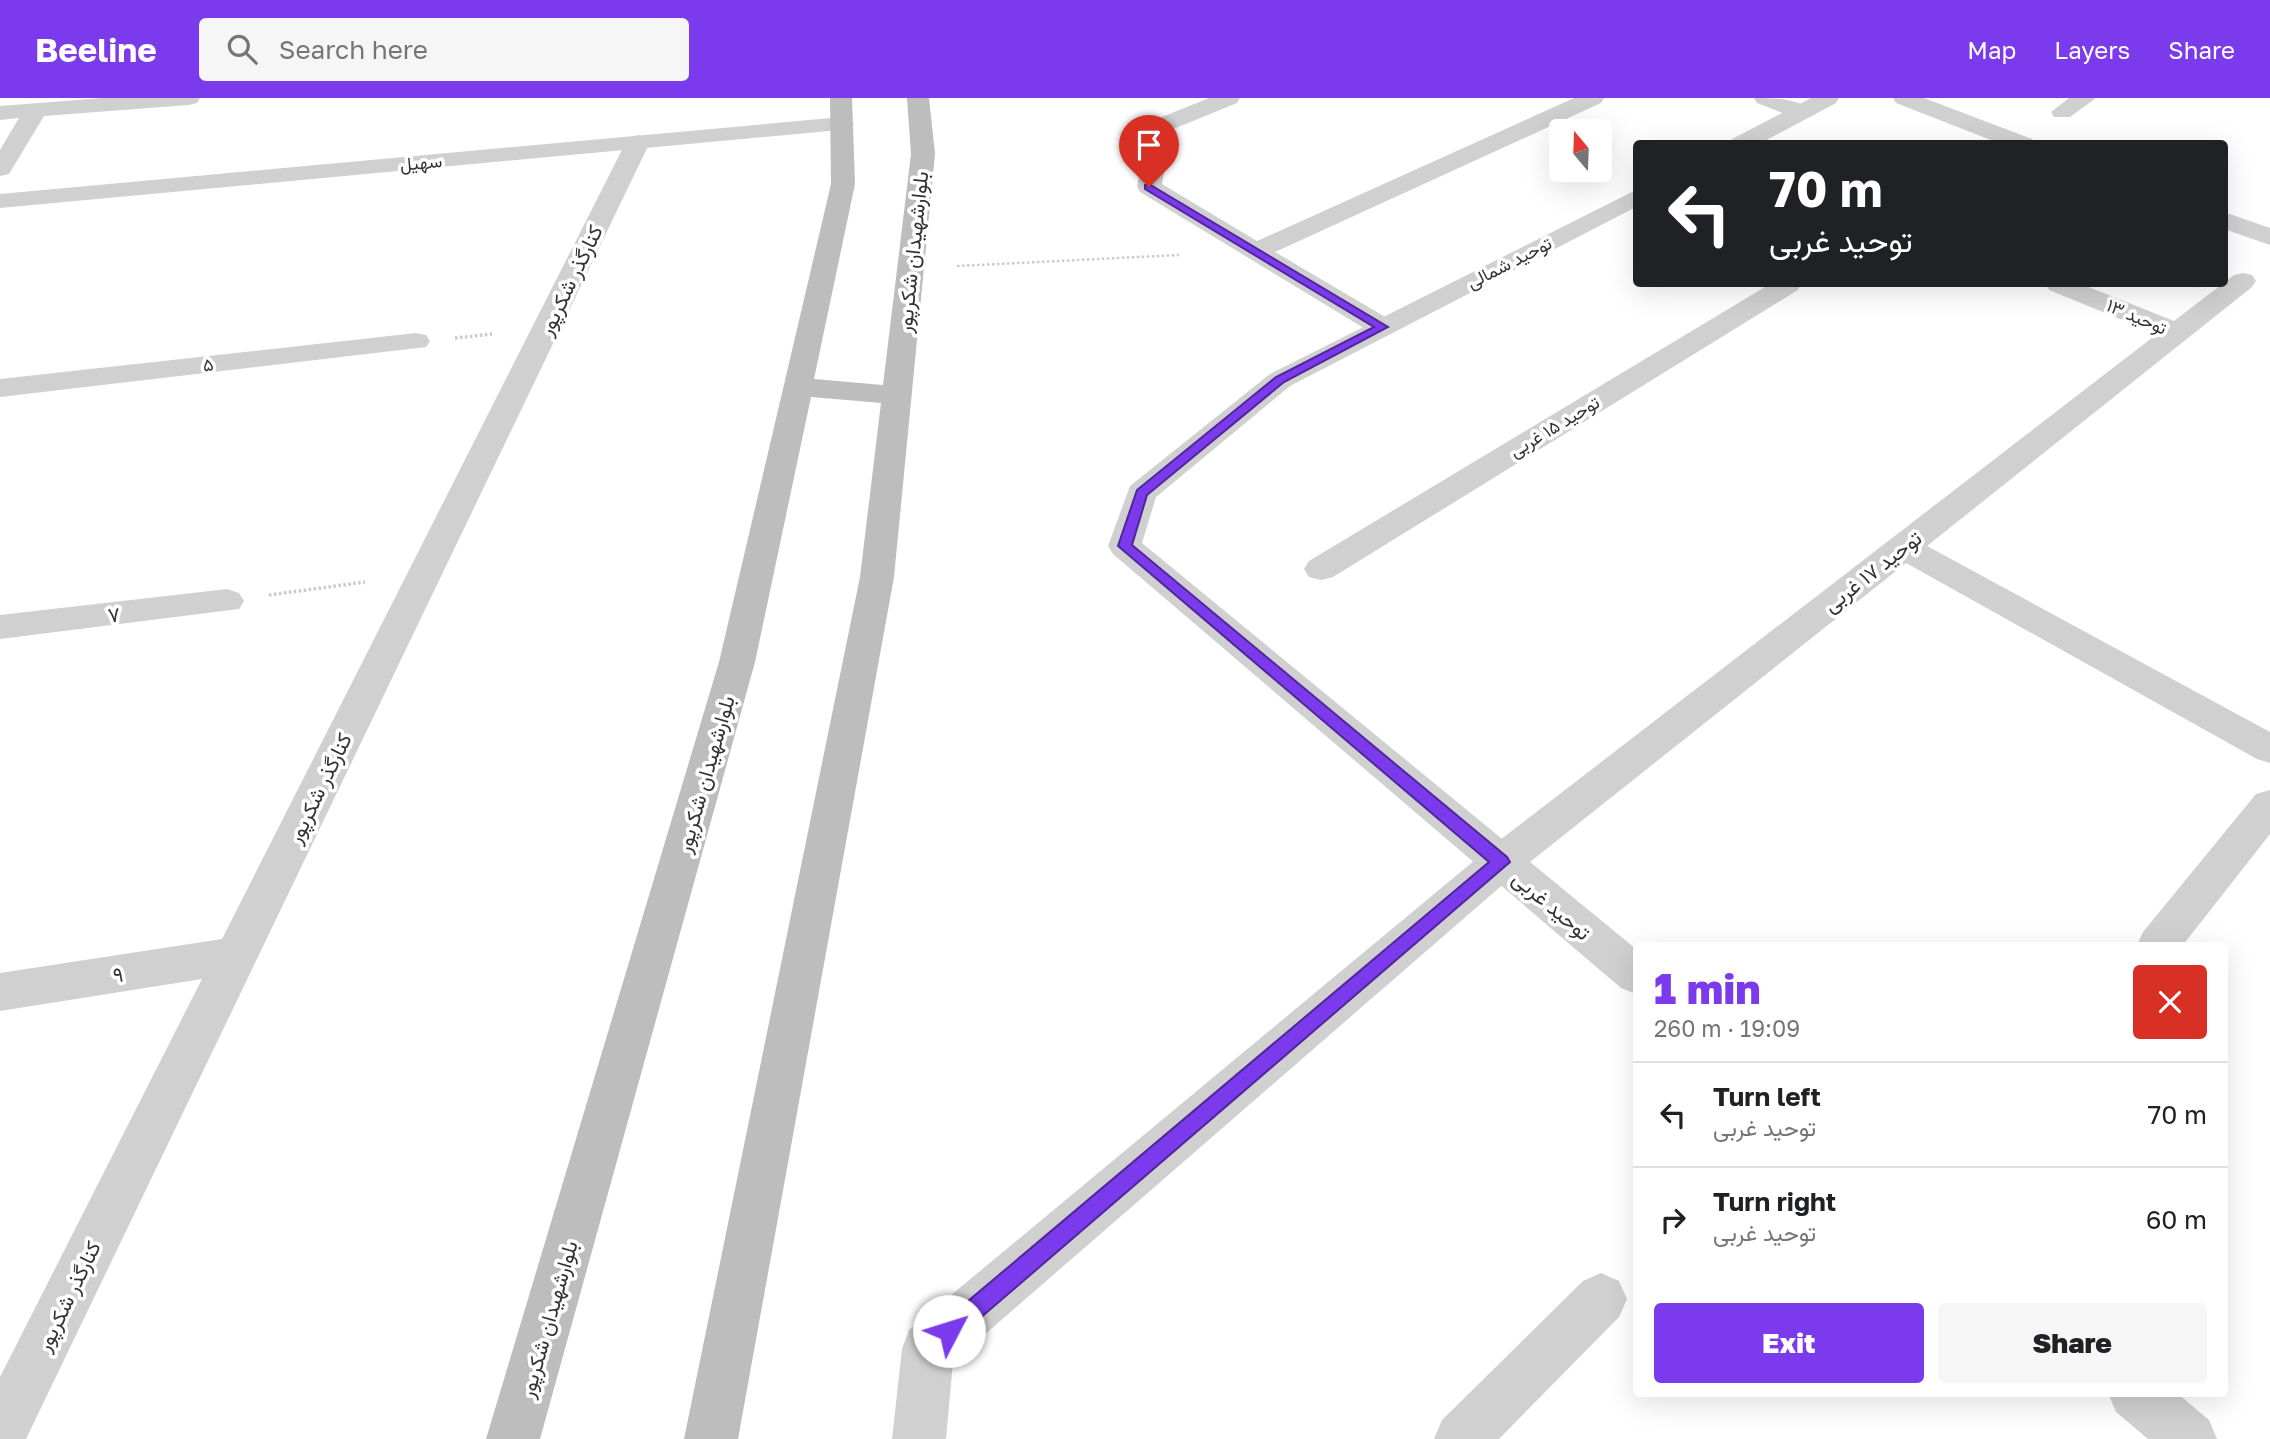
<!DOCTYPE html>
<meta charset="utf-8">
<style>
body{margin:0;font-family:"Golos Text",Vazirmatn,sans-serif;background:#f6f6f6;color:#202124;height:100vh;display:flex;flex-direction:column;font-size:26px;white-space:nowrap}
*{box-sizing:border-box;margin:0}
p{font-size:23px;color:#757577}
.icon{flex:none;width:38px;height:38px;fill:none;stroke:currentColor;stroke-width:2;stroke-linecap:round;stroke-linejoin:round}
.map{position:relative;flex:1;overflow:hidden}
.details{position:absolute;left:1633px;top:844px;width:595px;height:455px;display:flex;flex-direction:column;background:#fff;border-radius:7px;box-shadow:0 7px 28px #0002}
.details>*{flex:none}
.banner{position:absolute;left:1633px;top:42px;width:595px;height:147px;border-radius:7px;box-shadow:0 7px 28px #0002;background:#202124;color:#fff;overflow:hidden}
.needle{width:46px;rotate:341deg}
.buttons{position:absolute;left:1549px;top:21px;display:grid;gap:14px}
.buttons a{display:grid;place-items:center;width:63px;height:63px;border-radius:7px;background:#fff;box-shadow:0 7px 28px #0002;font-size:35px}
.pin{position:absolute;display:grid;place-items:center;width:60px;height:60px;color:#fff;margin:-72px -30px;border-radius:50% 50% 50% 0;rotate:-45deg;box-shadow:0 0 7px #0007}
.pin .icon{rotate:45deg}
.me{position:absolute;width:77px;margin:-38px;rotate:50deg;stroke-linejoin:round;filter:drop-shadow(0 0 5px #0008)}
.turn{display:flex;align-items:center;gap:24px;height:147px;padding:0 21px;font-size:32px}
.turn .icon{width:91px;height:91px;stroke-width:2.5}
.turn b{display:block;font-size:49px;line-height:60px}
.round{display:grid;place-items:center;flex:none;width:74px;height:74px;border-radius:7px;background:#f6f6f6}
.head{display:flex;align-items:center;justify-content:space-between;height:119px;padding:0 21px}
h1{font-size:42px;font-weight:800;line-height:52px;color:#7c3aed}
.action{display:flex;gap:14px;margin-top:auto;padding:14px 21px}
.action a{flex:1;height:80px;border-radius:7px;background:#7c3aed;color:#fff;font-size:28px;font-weight:800;line-height:80px;text-align:center}
.action a+a{background:#f6f6f6;color:#202124}
ul{padding:0;list-style:none}
li{display:flex;align-items:center;gap:21px;height:105px;padding:0 21px;border-top:2px solid #e0e0e0}
li div{flex:1}
li b{display:block;font-size:26px}
li em{font-style:normal}
header{display:flex;align-items:center;gap:42px;box-sizing:border-box;height:98px;padding:0 35px;background:#7c3aed;color:#fff}
header strong{font-size:33px}
nav{display:flex;gap:38px;margin-inline-start:auto;font-size:24px}
.search{width:490px;height:63px;background:#f6f6f6;display:flex;align-items:center;gap:18px;box-sizing:border-box;padding:0 24px;border-radius:7px;color:#757577;font-size:26px}
.map>svg:first-child{display:block}
.lines{fill:none;stroke-linecap:round;stroke-linejoin:round}
.path-far1{stroke:#cacaca;stroke-width:2.5;stroke-dasharray:2.5 2.5;stroke-linecap:butt}
.path{stroke:#cacaca;stroke-width:3.5;stroke-dasharray:2.5 2.5;stroke-linecap:butt}
.minor{fill:#d0d0d0;fill-rule:evenodd}
.tertiary{fill:#d0d0d0;fill-rule:evenodd}
.secondary{fill:#bdbdbd;fill-rule:evenodd}
.route{fill:#7c3aed;stroke:#51269a;stroke-width:2}
.labels{text-anchor:middle;dominant-baseline:central;stroke-width:7;stroke-linejoin:round;paint-order:stroke}
.far-street-label{font-size:18px;fill:#333;stroke:#fff}
.street-label{font-size:21px;fill:#333;stroke:#fff}
</style>
<header>
<strong>Beeline</strong>
<div class="search"><svg class="icon" aria-label="search" viewBox="0 0 24 24"><circle cx="10" cy="10" r="6"/><path d="M15 15l6 6"/></svg>Search here</div>
<nav><a>Map</a><a>Layers</a><a>Share</a></nav>
</header>
<div class="map">
<svg width="2270" height="1341" viewBox="0 0 2270 1341">
<rect width="100%" height="100%" fill="#fff"/>
<g class="lines">
<path class="path-far1" d="M 957,168 L 1179,157"/>
<g class="path">
<path d="M 455,240 L 492,236"/>
<path d="M 269,497 L 365,484"/>
</g>
<g class="minor">
<path d="M 103,0 L 200,0 L 197,5 L 189,7 L 44,18 L 9,76 L 0,78 L 0,52 L 19,20 L 0,22 L 0,8 Z"/>
<path d="M 1209,0 L 1240,0 L 1237,5 L 1171,32 L 1162,86 L 1257,143 L 1574,0 L 1604,0 L 1601,5 L 1275,154 L 1392,223 L 1396,229 L 1392,235 L 1382,237 L 1372,235 L 1140,94 L 1137,89 L 1148,28 L 1152,23 Z"/>
<path d="M 1754,0 C 1772,0 1800,0 1812,14 L 1809,19 L 1793,19 L 1757,5 Z"/>
<path d="M 1893,0 L 1924,0 L 2032,41 L 2035,46 L 2001,46 L 1896,5 Z"/>
<path d="M 2069,0 L 2096,0 L 2070,19 L 2054,19 L 2051,14 Z"/>
<path d="M 638,37 L 646,39 L 650,44 L 26,1341 L 0,1341 L 0,1279 L 202,881 L 0,913 L 0,875 L 222,841 L 626,44 L 630,39 Z"/>
<path d="M 2224,114 L 2270,130 L 2270,147 L 2224,131 Z"/>
<path d="M 2243,175 L 2252,177 L 2256,183 L 2252,189 L 1927,448 L 2270,634 L 2270,665 L 2257,661 L 1906,465 L 1515,776 L 953,1264 L 946,1341 L 892,1341 L 902,1251 L 909,1232 L 1487,752 L 2157,236 L 2049,192 L 2046,186 L 2081,186 L 2174,223 L 2234,177 Z"/>
<path d="M 1770,186 L 1801,186 L 1798,192 L 1333,479 L 1321,482 L 1309,479 L 1304,471 L 1309,463 Z"/>
<path d="M 416,235 L 426,237 L 430,243 L 426,249 L 0,299 L 0,281 Z"/>
<path d="M 227,491 L 239,495 L 244,503 L 239,511 L 0,541 L 0,517 Z"/>
<path d="M 2270,692 L 2270,736 L 2183,847 L 2137,847 L 2143,834 L 2256,696 Z"/>
<path d="M 1601,1175 L 1619,1183 L 1627,1201 L 1619,1219 L 1499,1341 L 1434,1341 L 1442,1322 L 1583,1183 Z"/>
</g>
<g class="tertiary">
<path d="M 1811,0 L 1839,0 L 1836,5 L 1759,46 L 1729,46 L 1732,41 Z"/>
<path d="M 842,19 L 850,21 L 854,26 L 850,31 L 0,110 L 0,96 Z"/>
<path d="M 1636,92 L 1636,109 L 1290,288 L 1156,399 L 1142,445 L 1636,851 L 1636,896 L 1621,890 L 1113,456 L 1108,448 L 1130,388 L 1270,276 Z"/>
<path d="M 2108,1295 L 2177,1295 L 2209,1322 L 2217,1341 L 2148,1341 L 2116,1314 Z"/>
</g>
<path class="secondary" d="M 830,0 L 852,0 L 855,86 L 814,281 L 883,287 L 911,56 L 907,0 L 929,0 L 935,56 L 894,479 L 738,1341 L 684,1341 L 860,479 L 881,305 L 811,299 L 755,564 L 540,1341 L 486,1341 L 719,564 L 831,86 Z"/>
</g>
<path class="route" d="M 1149,86 L 1388,229 L 1284,284 L 1147,397 L 1132,447 L 1507,759 L 1510,764 L 957,1240 L 949,1243 L 942,1240 L 938,1233 L 942,1225 L 1489,764 L 1118,448 L 1137,392 L 1276,279 L 1374,229 L 1145,91 L 1145,87 Z"/>
<g class="labels">
<g class="far-street-label">
<text transform="translate(421 64) rotate(-5)">سهیل</text>
<text transform="translate(1509 164) rotate(-27)">توحید شمالی</text>
<text transform="translate(2137 218) rotate(23)">توحید ۱۳</text>
<text transform="translate(208 266) rotate(-6)">۵</text>
<text transform="translate(1554 328) rotate(-31)">توحید ۱۵ غربی</text>
</g>
<g class="street-label">
<text transform="translate(912 154) rotate(-84)">بلوارشهیدان شکرپور</text>
<text transform="translate(570 182) rotate(-64)">کنارگذر شکرپور</text>
<text transform="translate(1872 473) rotate(-38)">توحید ۱۷ غربی</text>
<text transform="translate(114 516) rotate(-7)">۷</text>
<text transform="translate(705 676) rotate(-74)">بلوارشهیدان شکرپور</text>
<text transform="translate(319 690) rotate(-64)">کنارگذر شکرپور</text>
<text transform="translate(1552 807) rotate(40)">توحید غربی</text>
<text transform="translate(118 876) rotate(-9)">۹</text>
<text transform="translate(68 1198) rotate(-64)">کنارگذر شکرپور</text>
<text transform="translate(548 1221) rotate(-74)">بلوارشهیدان شکرپور</text>
</g>
</g>
</svg>
<div class="buttons">
<a><svg class="needle" viewBox="-14 -14 28 28"><path d="M0-13l5 13h-10z" fill="#e53935"/><path d="M0 13l5-13h-10z" fill="#757577"/></svg></a>
</div>
<div class="pin" style="left:1149px;top:89px;background:#d93025"><svg class="icon" aria-label="arrive" viewBox="0 0 24 24"><path d="M6 21V4h12l-3 4 3 4H6"/></svg></div>
<svg class="me" style="left:949px;top:1233px" viewBox="-20 -20 40 40"><circle r="19" fill="#fff"/><path d="M0-13L10 11 0 6-10 11z" fill="#7c3aed"/></svg>
<div class="banner">
<div class="turn"><svg class="icon" aria-label="left" viewBox="0 0 24 24"><path d="M17 20v-9H6M10 6l-5 5 5 5"/></svg><div><b>70 m</b>توحید غربی</div></div>
</div>
<section class="details">
<div class="head"><div><h1>1 min</h1><p>260 m · 19:09</p></div><a class="round" style="background:#d93025;color:#fff"><svg class="icon" aria-label="close" viewBox="0 0 24 24"><path d="M6 6l12 12M18 6L6 18"/></svg></a></div>
<ul>
<li><svg class="icon" aria-label="left" viewBox="0 0 24 24"><path d="M17 20v-9H6M10 6l-5 5 5 5"/></svg><div><b>Turn left</b><p>توحید غربی</p></div><em>70 m</em></li>
<li><svg class="icon" aria-label="right" viewBox="0 0 24 24"><path d="M7 20v-9h11M14 6l5 5-5 5"/></svg><div><b>Turn right</b><p>توحید غربی</p></div><em>60 m</em></li>
</ul>
<div class="action"><a>Exit</a><a>Share</a></div>
</section>
</div>
